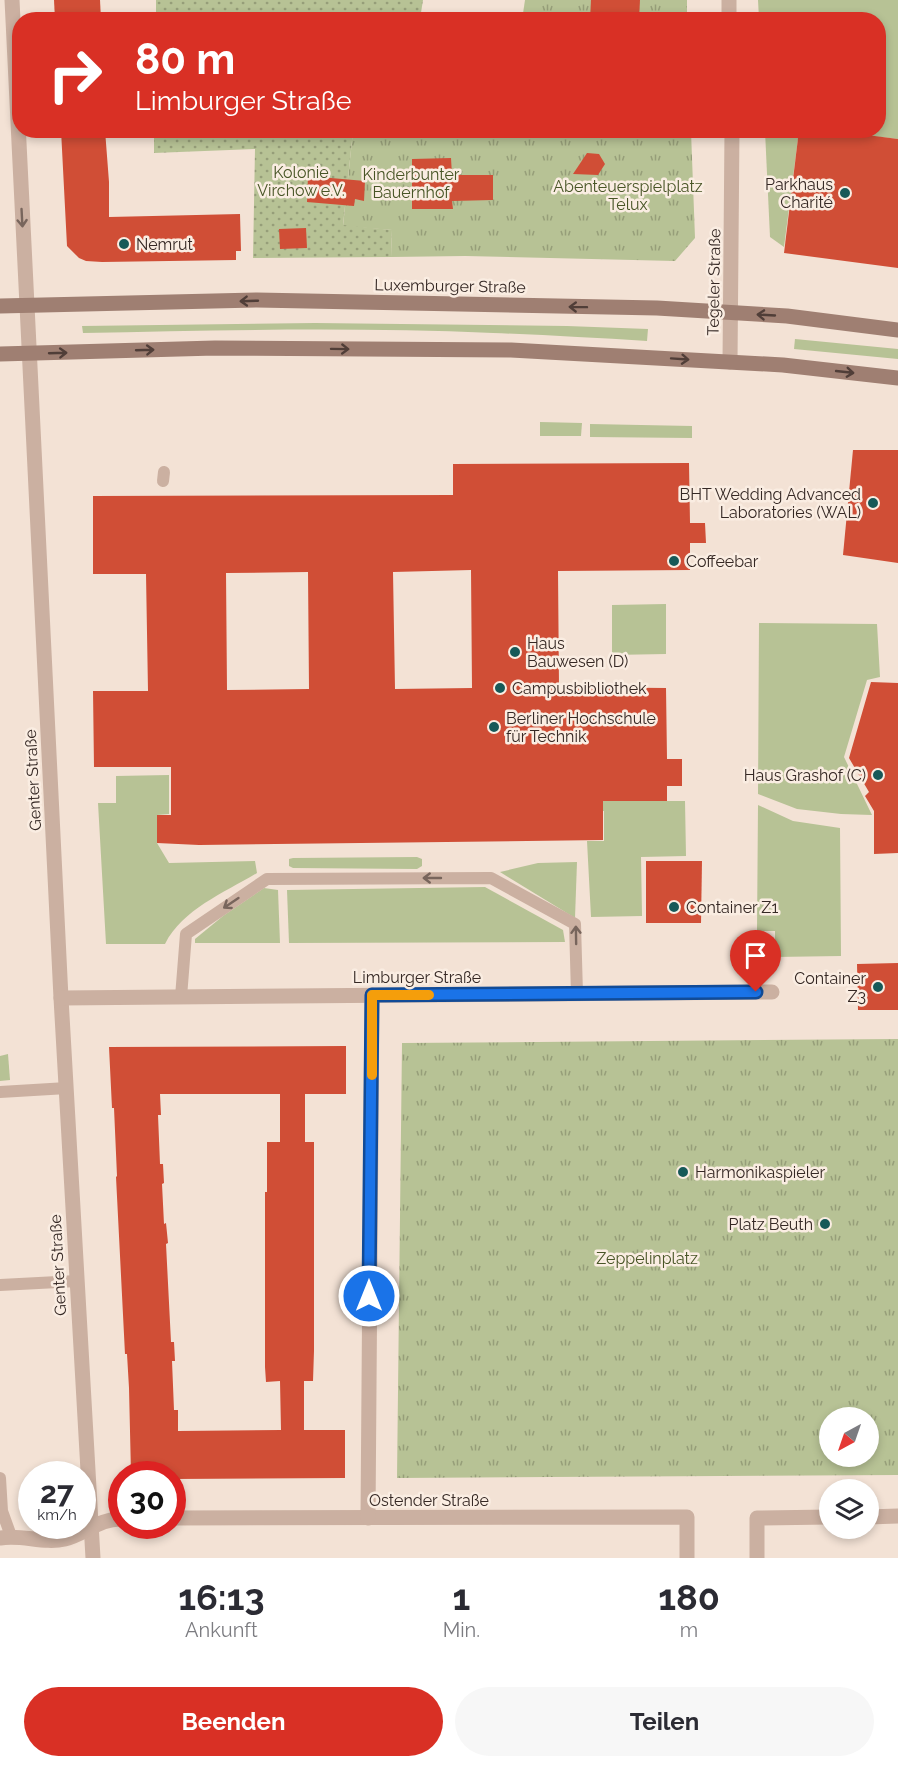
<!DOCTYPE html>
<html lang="de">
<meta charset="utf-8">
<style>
body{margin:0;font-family:Raleway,sans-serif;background:#f7f7f7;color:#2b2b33;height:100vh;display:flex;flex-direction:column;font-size:22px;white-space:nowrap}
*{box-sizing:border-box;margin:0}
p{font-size:20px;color:#7c7c81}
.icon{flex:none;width:33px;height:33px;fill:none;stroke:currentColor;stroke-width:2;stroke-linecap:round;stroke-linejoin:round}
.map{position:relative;height:1558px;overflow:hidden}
.sheet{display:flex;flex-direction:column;background:#fff;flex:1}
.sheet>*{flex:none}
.top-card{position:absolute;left:12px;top:12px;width:874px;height:126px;border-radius:24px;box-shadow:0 3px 9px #0003;background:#d93025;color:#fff;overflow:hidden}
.needle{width:39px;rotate:220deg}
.buttons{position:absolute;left:819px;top:1407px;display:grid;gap:12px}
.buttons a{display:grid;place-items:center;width:60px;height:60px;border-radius:50%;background:#fff;box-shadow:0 3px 9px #0003;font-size:30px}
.speed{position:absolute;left:18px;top:1461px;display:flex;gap:12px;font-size:30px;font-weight:700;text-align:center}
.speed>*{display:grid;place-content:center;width:78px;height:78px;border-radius:50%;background:#fff;box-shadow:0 3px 9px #0003;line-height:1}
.speed small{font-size:15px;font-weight:400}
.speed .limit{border:9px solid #d22;background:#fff;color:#111}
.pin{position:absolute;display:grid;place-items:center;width:51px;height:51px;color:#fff;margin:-62px -26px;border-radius:50% 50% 50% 0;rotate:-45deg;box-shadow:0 0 6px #0007}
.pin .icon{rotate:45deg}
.me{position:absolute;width:66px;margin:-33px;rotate:0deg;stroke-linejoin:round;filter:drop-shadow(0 0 4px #0008)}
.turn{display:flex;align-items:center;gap:21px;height:126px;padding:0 24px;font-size:27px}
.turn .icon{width:78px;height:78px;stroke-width:2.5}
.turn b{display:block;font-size:42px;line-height:51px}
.eta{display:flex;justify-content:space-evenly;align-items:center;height:102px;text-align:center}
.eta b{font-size:36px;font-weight:700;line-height:42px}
.cta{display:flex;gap:12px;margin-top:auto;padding:12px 24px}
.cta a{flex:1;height:69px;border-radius:36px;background:#d93025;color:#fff;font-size:24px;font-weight:700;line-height:69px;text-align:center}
.cta a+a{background:#f7f7f7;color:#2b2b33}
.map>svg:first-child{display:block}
.grass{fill:#b7c295}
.park{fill:url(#park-tufts);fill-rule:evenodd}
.garden{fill:url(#garden-dots)}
.building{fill:#d04e36;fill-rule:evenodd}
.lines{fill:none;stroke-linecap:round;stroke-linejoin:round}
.lane{stroke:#cbb0a1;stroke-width:12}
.street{stroke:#cbb0a1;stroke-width:15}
.secondary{stroke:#9f7f72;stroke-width:15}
.oneway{stroke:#78655c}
.oneway2{stroke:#503e38}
.route-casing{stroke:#114b97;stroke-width:15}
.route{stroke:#1a73e8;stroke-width:10}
.slow{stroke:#f59e0b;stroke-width:10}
.poi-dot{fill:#175958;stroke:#faede2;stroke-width:2}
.labels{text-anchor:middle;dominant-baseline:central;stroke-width:5;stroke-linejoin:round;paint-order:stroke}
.park-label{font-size:16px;fill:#485526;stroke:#faede2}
.poi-label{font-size:16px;fill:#352824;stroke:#faede2;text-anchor:start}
.street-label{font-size:16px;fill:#352824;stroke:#faede2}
</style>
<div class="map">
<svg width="898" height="1558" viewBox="0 0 898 1558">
<defs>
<pattern id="park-tufts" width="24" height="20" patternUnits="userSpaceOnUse" patternTransform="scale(1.5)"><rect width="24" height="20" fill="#b7c295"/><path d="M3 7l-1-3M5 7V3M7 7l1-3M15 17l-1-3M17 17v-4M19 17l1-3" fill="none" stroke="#969e79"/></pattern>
<pattern id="garden-dots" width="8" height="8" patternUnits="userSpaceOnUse" patternTransform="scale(1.5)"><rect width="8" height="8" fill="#b7c295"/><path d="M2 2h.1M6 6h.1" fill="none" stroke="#969e79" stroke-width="1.8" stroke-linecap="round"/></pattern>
</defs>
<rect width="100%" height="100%" fill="#f3e2d5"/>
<g class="grass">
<path d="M 758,0 L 898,0 L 898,139 L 828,131 L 879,130 L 879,20 L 759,19 Z"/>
<path d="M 765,131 L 799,131 L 784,247 L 770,237 Z"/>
<path d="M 315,323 L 567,326 L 648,329 L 647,341 C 596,338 544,335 493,333 C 356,327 220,330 83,333 L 82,326 Z"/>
<path d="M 795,339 L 898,349 L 898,359 L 794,349 Z"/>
<path d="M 540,422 L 582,423 L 581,436 L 540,436 Z"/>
<path d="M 590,424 L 692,426 L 692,438 L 590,437 Z"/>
<path d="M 666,604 L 666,654 L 612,655 L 612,605 Z"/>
<path d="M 759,623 L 877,624 L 880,677 L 867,680 L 844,757 L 872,815 L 841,814 L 797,809 L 758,794 Z"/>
<path d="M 169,775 L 169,814 L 157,815 L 157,843 L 169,863 L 255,861 L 257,873 C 224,893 183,909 165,944 L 106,944 L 98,803 L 116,803 L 116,776 Z"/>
<path d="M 587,801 L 685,801 L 686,856 L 641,857 L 642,916 L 591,917 L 587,841 L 604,841 L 604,811 L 587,811 Z"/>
<path d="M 758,805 L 793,821 L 840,828 L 841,956 L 775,957 L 775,931 L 757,931 Z"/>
<path d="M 417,857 L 422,859 L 422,866 L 417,869 L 293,868 L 289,866 L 289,859 L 293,858 Z"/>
<path d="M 577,862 L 575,918 L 500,872 L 538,863 Z"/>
<path d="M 485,887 L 563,930 L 565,942 L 289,943 L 287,890 Z"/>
<path d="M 264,888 L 278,890 L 280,943 L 195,943 L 195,939 L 223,916 Z"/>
<path d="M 8,1054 L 10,1080 L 0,1081 L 0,1056 Z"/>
</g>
<g class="park">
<path d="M 525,0 L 687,0 L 687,19 L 522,20 Z"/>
<path d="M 353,131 L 691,131 L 695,238 L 675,261 L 465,256 L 391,257 L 392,230 L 343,226 Z"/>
<path d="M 898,1039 L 898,1475 L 397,1478 L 402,1043 ZM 830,1418 L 868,1418 L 868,1456 L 830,1456 Z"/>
</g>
<g class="garden">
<path d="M 156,0 L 423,0 L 420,19 L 156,20 Z"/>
<path d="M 154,131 L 353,131 L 343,225 L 392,230 L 391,257 L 253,258 L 255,149 L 154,153 Z"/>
</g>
<g class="building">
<path d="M 54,0 L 100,0 L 101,20 L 55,20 Z"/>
<path d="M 591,0 L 640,0 L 639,20 L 590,20 Z"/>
<path d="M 61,130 L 105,130 L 109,182 L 109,217 L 240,214 L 241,251 L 236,251 L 236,260 L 102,262 L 86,261 L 79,258 L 67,246 Z"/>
<path d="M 799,130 L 828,130 L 898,139 L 898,268 L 784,253 Z"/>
<path d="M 587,153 L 599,154 L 605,164 L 598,175 L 573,174 Z"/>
<path d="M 451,158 L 452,175 L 493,175 L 493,200 L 452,201 L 453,209 L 412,209 L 412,159 Z"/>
<path d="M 308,176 L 365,181 L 364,201 L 355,199 L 354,206 L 307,202 Z"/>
<path d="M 306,228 L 307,248 L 280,249 L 279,229 Z"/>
<path d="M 853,450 L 898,450 L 898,563 L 843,555 Z"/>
<path d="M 689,463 L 690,523 L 705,523 L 706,543 L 690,543 L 690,570 L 558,571 L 559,687 L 666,688 L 667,759 L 682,759 L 682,786 L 667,786 L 667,801 L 603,801 L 603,840 L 199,845 L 157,843 L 157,815 L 171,815 L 171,767 L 94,767 L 93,691 L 148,691 L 146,574 L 93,574 L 93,496 L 453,495 L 453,464 ZM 471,570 L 472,688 L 395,689 L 393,572 ZM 308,572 L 309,689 L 227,690 L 226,573 Z"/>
<path d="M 871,682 L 898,683 L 898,853 L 874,854 L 874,811 L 865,796 L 869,792 L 849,758 Z"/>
<path d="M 646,861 L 702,861 L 701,923 L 646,923 Z"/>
<path d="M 898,963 L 898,1010 L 858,1010 L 857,964 Z"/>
<path d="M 346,1046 L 346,1094 L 305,1094 L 305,1142 L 314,1142 L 314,1351 L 313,1381 L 304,1381 L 304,1430 L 345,1430 L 345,1478 L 172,1479 L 172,1474 L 131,1474 L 129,1388 L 127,1354 L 125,1354 L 116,1177 L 117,1176 L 114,1108 L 112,1108 L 109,1047 ZM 160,1094 L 280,1094 L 280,1142 L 267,1142 L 267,1192 L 265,1192 L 265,1367 L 266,1382 L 280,1381 L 281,1430 L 178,1431 L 178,1410 L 174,1410 L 172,1361 L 175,1361 L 174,1342 L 171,1342 L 166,1244 L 168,1243 L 166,1223 L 164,1224 L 162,1184 L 164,1183 L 163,1164 L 160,1164 L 158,1115 L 161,1115 Z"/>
</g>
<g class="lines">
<g class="lane">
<path d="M 163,481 L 164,472"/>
<path d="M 181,997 L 186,934 L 267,879 L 491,878 L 575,924 L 577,994"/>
<path d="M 0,1092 L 67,1088"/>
<path d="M 0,1285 L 77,1281"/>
<path d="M 0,1478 L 2,1511 L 11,1536"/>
</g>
<g class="street">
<path d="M 12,0 L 61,998 L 93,1558"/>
<path d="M 729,0 L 729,20"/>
<path d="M 730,362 L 732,130"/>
<path d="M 61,998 L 772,992"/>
<path d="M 868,1517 L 898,1516"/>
<path d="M 172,1518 L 687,1517 L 687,1558"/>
<path d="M 368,1518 L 372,995"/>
<path d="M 0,1538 C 22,1534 43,1544 65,1539 C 85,1534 100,1518 122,1519"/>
<path d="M 757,1558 L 757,1518 L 830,1517"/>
</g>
<g class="secondary">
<path d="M 0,306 L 257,300 L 657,308 L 787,316 L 898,330"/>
<path d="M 0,354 L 215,348 L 511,350 L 783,365 L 898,378"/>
</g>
</g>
<defs><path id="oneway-shaft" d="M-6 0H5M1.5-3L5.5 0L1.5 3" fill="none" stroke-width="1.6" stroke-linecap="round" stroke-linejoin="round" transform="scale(1.5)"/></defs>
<g class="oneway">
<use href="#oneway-shaft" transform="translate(22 218) rotate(87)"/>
<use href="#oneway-shaft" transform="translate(432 878) rotate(180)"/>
<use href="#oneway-shaft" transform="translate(231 903) rotate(146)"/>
<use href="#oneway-shaft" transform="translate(576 935) rotate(-91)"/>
</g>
<g class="oneway2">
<use href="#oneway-shaft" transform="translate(249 301) rotate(178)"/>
<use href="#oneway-shaft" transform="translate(578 307) rotate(-179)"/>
<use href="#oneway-shaft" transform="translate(766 315) rotate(-177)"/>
<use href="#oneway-shaft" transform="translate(340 349) rotate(1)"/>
<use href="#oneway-shaft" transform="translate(145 350) rotate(-2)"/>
<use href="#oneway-shaft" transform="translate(58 353) rotate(-2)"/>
<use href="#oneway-shaft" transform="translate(680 359) rotate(4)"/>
<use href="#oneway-shaft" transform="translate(845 372) rotate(6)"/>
</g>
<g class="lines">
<g class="route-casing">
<path id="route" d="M 369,1296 L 372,995 L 756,992"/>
</g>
<use href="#route" class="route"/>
<path class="slow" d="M 372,1075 L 372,995 L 429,995"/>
</g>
<g class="poi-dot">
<circle cx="845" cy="193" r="6"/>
<circle cx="124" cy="244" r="6"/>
<circle cx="873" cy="503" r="6"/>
<circle cx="674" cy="561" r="6"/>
<circle cx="515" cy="652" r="6"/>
<circle cx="500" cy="688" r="6"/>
<circle cx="494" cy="727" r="6"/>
<circle cx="878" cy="775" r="6"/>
<circle cx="674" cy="907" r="6"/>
<circle cx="878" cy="987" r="6"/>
<circle cx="683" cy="1172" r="6"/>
<circle cx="825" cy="1224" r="6"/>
</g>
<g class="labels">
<g class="park-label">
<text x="301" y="172">Kolonie<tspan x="301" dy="18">Virchow e.V.</tspan></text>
<text x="411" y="174">Kinderbunter<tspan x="411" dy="18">Bauernhof</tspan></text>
<text x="628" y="186">Abenteuerspielplatz<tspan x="628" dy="18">Telux</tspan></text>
<text x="647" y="1258">Zeppelinplatz</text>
</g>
<g class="poi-label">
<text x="833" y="184" text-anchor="end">Parkhaus<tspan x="833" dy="18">Charité</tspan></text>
<text x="136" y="244">Nemrut</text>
<text x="861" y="494" text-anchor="end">BHT Wedding Advanced<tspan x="861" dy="18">Laboratories (WAL)</tspan></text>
<text x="686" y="561">Coffeebar</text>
<text x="527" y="643">Haus<tspan x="527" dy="18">Bauwesen (D)</tspan></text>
<text x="512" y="688">Campusbibliothek</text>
<text x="506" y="718">Berliner Hochschule<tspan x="506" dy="18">für Technik</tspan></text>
<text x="866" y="775" text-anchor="end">Haus Grashof (C)</text>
<text x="686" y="907">Container Z1</text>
<text x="866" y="978" text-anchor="end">Container<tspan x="866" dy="18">Z3</tspan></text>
<text x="695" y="1172">Harmonikaspieler</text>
<text x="813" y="1224" text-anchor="end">Platz Beuth</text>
</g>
<g class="street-label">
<text transform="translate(714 282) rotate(-89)">Tegeler Straße</text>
<text transform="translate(450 286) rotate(1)">Luxemburger Straße</text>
<text transform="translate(33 780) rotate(-93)">Genter Straße</text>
<text x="417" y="977">Limburger Straße</text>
<text transform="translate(58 1265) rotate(-93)">Genter Straße</text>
<text x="429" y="1500">Ostender Straße</text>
</g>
</g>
</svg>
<div class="buttons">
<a><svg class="needle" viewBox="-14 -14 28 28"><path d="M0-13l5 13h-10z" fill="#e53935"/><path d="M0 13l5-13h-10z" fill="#7c7c81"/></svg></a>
<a><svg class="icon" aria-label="layers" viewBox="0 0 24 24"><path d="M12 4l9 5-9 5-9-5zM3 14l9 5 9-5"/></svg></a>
</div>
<div class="speed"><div>27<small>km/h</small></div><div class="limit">30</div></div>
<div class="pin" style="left:756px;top:992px;background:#d93025"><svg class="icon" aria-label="arrive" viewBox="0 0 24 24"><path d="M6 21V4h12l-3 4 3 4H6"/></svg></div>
<svg class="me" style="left:369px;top:1296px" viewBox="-20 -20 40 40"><circle r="17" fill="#1a73e8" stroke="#fff" stroke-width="3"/><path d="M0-11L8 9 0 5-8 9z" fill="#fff"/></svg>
<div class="top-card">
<div class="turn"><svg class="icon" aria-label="right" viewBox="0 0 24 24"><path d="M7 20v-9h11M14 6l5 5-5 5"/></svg><div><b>80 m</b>Limburger Straße</div></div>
</div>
</div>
<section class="sheet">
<div class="eta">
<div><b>16:13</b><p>Ankunft</p></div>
<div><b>1</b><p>Min.</p></div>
<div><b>180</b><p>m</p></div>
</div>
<div class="cta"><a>Beenden</a><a>Teilen</a></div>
</section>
